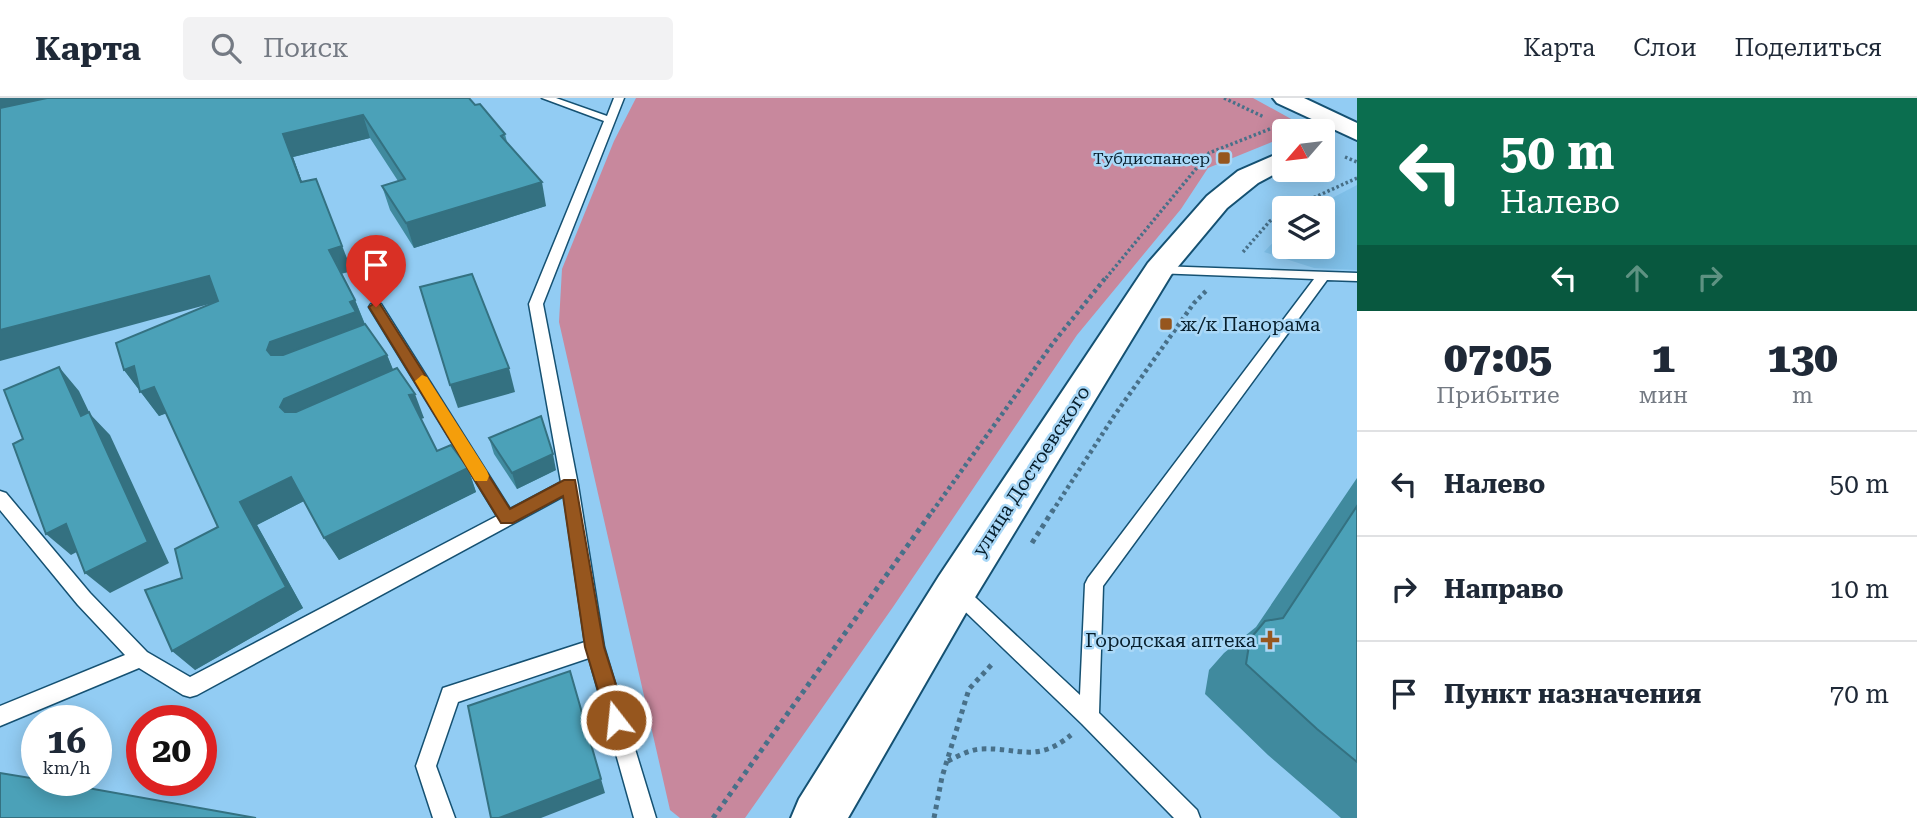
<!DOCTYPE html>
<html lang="ru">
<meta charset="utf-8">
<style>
body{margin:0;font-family:"Roboto Serif",serif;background:#f2f2f3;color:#1f2937;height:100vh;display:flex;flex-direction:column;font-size:26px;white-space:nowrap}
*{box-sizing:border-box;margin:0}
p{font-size:23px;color:#747a83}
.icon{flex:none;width:38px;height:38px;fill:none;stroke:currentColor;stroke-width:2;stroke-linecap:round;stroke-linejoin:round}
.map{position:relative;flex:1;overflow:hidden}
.side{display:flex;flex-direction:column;background:#fff;width:560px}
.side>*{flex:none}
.top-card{background:#0b6e4f;color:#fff;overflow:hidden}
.needle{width:46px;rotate:242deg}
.controls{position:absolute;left:1272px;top:21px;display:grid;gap:14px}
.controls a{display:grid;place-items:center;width:63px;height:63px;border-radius:7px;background:#fff;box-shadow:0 4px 18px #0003;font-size:35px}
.speed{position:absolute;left:21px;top:607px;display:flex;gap:14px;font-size:35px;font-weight:700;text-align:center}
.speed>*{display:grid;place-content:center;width:91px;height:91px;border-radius:50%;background:#fff;box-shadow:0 4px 18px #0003;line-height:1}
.speed small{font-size:18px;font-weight:400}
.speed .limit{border:10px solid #d22;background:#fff;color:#111}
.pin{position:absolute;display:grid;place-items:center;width:60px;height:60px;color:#fff;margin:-72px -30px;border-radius:50% 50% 50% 0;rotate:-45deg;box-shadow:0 0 7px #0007}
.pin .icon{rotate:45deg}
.me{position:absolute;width:77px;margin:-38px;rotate:344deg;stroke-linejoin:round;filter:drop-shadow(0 0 5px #0008)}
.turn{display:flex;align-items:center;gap:24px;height:147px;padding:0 28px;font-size:32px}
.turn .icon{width:91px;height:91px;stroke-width:2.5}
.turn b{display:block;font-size:49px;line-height:60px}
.lanes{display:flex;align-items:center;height:66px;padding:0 28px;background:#0003;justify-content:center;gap:35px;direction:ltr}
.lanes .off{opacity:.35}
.eta{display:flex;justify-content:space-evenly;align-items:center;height:119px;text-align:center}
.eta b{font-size:42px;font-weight:800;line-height:49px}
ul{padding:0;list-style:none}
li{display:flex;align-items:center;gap:21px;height:105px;padding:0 28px;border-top:2px solid #e0e1e3}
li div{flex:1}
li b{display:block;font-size:26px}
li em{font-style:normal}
header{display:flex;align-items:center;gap:42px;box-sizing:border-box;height:98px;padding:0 35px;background:#fff;border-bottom:2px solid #e0e1e3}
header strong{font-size:33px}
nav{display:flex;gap:38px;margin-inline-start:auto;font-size:24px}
.search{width:490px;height:63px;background:#f2f2f3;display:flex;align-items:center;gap:18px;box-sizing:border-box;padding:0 24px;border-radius:7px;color:#747a83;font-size:26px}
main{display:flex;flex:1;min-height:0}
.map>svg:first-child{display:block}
.built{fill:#7fc0e9}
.green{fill:#c8889d}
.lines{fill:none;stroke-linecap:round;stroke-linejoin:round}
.lane-casing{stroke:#155172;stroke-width:3}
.secondary-casing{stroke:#155172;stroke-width:4}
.path-far2{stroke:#487089;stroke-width:3.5;stroke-dasharray:2.5 2.5;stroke-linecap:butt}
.path-far1{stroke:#487089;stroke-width:4.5;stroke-dasharray:3.5 3.5;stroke-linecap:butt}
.path{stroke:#487089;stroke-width:5;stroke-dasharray:4.5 4.5;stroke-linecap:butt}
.lane{fill:#fff;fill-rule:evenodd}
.secondary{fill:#fff;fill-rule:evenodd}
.wall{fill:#408a9e}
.shaded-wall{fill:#347181}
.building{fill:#4ba1b8;stroke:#347181;stroke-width:2}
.route{fill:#96561e;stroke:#623814;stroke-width:2}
.slow{fill:#f59e0b}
.poi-dot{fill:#96561e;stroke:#aad8f7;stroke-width:2.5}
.labels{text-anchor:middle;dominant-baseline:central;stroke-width:5;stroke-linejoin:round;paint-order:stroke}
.far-poi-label{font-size:16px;fill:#071f2d;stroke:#aad8f7;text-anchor:end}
.poi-label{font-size:19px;fill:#071f2d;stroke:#aad8f7;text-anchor:start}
.street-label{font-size:19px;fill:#071f2d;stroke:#aad8f7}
</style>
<header>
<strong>Карта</strong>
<div class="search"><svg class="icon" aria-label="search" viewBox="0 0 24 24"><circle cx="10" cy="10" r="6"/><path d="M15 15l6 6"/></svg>Поиск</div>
<nav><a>Карта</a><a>Слои</a><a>Поделиться</a></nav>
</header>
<main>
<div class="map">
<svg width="1357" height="720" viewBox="0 0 1357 720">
<rect width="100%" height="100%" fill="#92ccf3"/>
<path class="built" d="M 1357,87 L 1357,172 L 1314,170 L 1264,154 L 1284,133 L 1284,149 L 1323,149 L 1323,110 L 1313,110 Z"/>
<path class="green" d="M 636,0 L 1253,0 L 1302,27 L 1302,33 L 1284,33 L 1284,39 L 1208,70 L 1181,111 L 1077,237 L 893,509 L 745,720 L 680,720 L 670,712 L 559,224 L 562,171 L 614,43 Z"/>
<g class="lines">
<g class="lane-casing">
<g id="lane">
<path d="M 542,0 L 556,0 L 607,18 L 614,0 L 624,0 L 543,206 L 578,387 L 604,549 L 656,720 L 634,720 L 589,560 L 458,604 L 436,668 L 455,720 L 433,720 L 416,668 L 443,590 L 585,544 L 564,398 L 197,597 L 190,599 L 183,597 L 139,570 L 0,628 L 0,608 L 125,557 L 78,507 L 0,412 L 0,393 L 6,395 L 90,495 L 147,554 L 190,579 L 497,418 L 369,209 L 371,206 L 381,206 L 510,411 L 561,384 L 529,206 L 604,23 Z"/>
<path d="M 1159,168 L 1357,175 L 1357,183 L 1327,182 L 1103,488 L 1099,615 L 1197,712 L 1200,720 L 1174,720 L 1082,626 L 949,498 L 946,492 L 949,486 L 955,484 L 961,486 L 1080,597 L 1085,486 L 1088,480 L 1314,181 L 1155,175 L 1153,172 Z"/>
</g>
</g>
<g class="secondary-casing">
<g id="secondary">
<path d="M 1273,0 L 1304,0 L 1357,25 L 1357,42 L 1277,5 Z"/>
<path d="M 1284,53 L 1284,71 L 1258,85 L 1227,110 L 1171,177 L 971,506 L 848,720 L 791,720 L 799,701 L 939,478 L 1148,165 L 1207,98 L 1238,73 Z"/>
</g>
</g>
<g class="path-far2">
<path d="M 1224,0 L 1264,19"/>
<path d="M 1345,59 L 1357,64"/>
<path d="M 1291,110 L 1357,80"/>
<path d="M 1243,154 L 1270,123 L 1284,114"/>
<path d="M 1106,180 L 1209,55 L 1280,27"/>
</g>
<g class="path-far1">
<path d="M 932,414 L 1053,245 L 1107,178"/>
<path d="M 1052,414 L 1114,318 L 1194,205 L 1206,193"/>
</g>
<g class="path">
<path d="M 1032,445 L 1053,412"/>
<path d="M 948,663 C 958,658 969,652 980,651 C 1019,649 1036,666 1071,637"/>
<path d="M 713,720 L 933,412"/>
<path d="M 934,720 L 942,679 L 969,591 L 994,564"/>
</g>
<use href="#lane" class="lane"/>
<use href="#secondary" class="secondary"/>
</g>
<g class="wall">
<path d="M 0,0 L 475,7 L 505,36 L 507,44 L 546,108 L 414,150 L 390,112 L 382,88 L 398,83 L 370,40 L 293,59 L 302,84 L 352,173 L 341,176 L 355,202 L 365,226 L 387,257 L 393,272 L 424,320 L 421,321 L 437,353 L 468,370 L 476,394 L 339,462 L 304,403 L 257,427 L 303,510 L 195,572 L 182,480 L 218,429 L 166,315 L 159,318 L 124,272 L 213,205 Z"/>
<path d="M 489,340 L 556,372 L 517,391 L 494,356 Z"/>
<path d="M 1357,380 L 1357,720 L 1341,720 L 1268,657 L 1205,596 L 1209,572 L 1224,555 L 1256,529 Z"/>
</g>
<g class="shaded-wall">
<path d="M 0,0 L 97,0 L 0,25 Z"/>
<path d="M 363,17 L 370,40 L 293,59 L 311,109 L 283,36 Z"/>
<path d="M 316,81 L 352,173 L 339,176 L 329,152 Z"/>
<path d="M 542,84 L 546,108 L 414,150 L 406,125 Z"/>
<path d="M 209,178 L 224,202 L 0,263 L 0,232 Z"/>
<path d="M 355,202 L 365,227 L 281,276 L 267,252 L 270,244 Z"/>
<path d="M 387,257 L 397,281 L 298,325 L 280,309 L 284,301 Z"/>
<path d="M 134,268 L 154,289 L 173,313 L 159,318 L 124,272 Z"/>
<path d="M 59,269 L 79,293 L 90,316 L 110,337 L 169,465 L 110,495 L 85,475 L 81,318 Z"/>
<path d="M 509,270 L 515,294 L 458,310 L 450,287 Z"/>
<path d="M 415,296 L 424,320 L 418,321 L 409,297 Z"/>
<path d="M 553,356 L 556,372 L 517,391 L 512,375 Z"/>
<path d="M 468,370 L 476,394 L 339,462 L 324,440 Z"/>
<path d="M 291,379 L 306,402 L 257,427 L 303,510 L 195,572 L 172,553 L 240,404 Z"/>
<path d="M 66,426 L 90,447 L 71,457 L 46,436 Z"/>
<path d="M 601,681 L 605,695 L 541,720 L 499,720 Z"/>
</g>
<g class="building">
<path d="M 47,0 L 469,0 L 475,7 L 480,6 L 505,36 L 501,38 L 542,84 L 406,125 L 382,88 L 405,81 L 363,17 L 283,36 L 301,84 L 316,81 L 342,148 L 329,152 L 355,202 L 350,204 L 356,214 L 270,244 L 267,252 L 271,257 L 283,257 L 365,226 L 387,257 L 284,301 L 280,309 L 285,314 L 296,314 L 397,270 L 415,296 L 409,297 L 437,353 L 451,347 L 468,370 L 324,440 L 291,379 L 240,404 L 286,489 L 172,553 L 145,492 L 182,480 L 175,451 L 218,429 L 154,289 L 140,294 L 134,268 L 124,272 L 116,245 L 218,203 L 209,178 L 0,232 L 0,10 Z"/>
<path d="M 472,176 L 509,270 L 450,287 L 420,189 Z"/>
<path d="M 59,269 L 81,318 L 89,314 L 148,444 L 85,475 L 66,426 L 46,436 L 13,346 L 23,341 L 4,292 Z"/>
<path d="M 541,318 L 553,356 L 512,375 L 489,340 Z"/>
<path d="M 1357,408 L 1357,664 L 1317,631 L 1246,566 L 1250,541 L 1265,523 L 1283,520 Z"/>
<path d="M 570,573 L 601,681 L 499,720 L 491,720 L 468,608 Z"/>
<path d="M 0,675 L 37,681 L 37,682 L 43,682 L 256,720 L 0,720 Z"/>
</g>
<path class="route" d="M 376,204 L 380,206 L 510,411 L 564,382 L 575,382 L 604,549 L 627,622 L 624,629 L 616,632 L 609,629 L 585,549 L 563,398 L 513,425 L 501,425 L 369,209 Z"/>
<path class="slow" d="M 422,277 L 427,279 L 487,373 L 489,378 L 487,383 L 475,383 L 415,283 Z"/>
<g class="poi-dot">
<rect x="1217" y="53" width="14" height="14" rx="3.5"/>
<rect x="1159" y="219" width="14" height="14" rx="3.5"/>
<path d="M1266.5 531.5h7v7h7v7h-7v7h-7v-7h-7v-7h7z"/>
</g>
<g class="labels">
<g class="far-poi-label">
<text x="1210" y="60">Тубдиспансер</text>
</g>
<g class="poi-label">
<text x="1180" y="226">ж/к Панорама</text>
<text x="1256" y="542" text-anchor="end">Городская аптека</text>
</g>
<g class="street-label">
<text transform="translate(1031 373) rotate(-57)">улица Достоевского</text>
</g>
</g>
</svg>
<div class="controls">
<a><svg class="needle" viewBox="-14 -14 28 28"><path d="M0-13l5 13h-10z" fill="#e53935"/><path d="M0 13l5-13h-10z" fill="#747a83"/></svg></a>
<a><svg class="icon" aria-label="layers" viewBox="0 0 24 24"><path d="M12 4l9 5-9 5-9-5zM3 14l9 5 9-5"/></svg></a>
</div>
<div class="speed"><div>16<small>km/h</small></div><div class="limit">20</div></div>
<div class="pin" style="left:376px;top:209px;background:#d93025"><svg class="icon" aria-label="arrive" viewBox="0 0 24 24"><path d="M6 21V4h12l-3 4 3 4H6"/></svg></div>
<svg class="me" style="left:616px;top:622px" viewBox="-20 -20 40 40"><circle r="17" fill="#96561e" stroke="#fff" stroke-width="3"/><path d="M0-11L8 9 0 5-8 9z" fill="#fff"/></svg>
</div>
<section class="side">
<div class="top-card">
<div class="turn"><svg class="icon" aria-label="left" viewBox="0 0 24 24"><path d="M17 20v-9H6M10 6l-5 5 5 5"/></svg><div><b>50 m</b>Налево</div></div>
<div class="lanes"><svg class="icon" aria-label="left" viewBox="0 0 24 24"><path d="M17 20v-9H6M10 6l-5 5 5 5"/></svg><svg class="icon off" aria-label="ahead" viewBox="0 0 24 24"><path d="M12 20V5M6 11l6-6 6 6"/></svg><svg class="icon off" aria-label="right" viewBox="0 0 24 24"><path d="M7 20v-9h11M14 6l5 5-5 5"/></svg></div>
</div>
<div class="eta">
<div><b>07:05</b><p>Прибытие</p></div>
<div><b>1</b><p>мин</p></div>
<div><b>130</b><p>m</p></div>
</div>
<ul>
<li><svg class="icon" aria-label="left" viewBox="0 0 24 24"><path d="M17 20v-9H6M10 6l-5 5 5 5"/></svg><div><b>Налево</b></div><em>50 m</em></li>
<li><svg class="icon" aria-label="right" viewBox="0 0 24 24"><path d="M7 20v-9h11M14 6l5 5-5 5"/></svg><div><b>Направо</b></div><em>10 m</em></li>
<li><svg class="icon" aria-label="arrive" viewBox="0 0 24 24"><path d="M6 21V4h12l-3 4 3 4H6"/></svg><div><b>Пункт назначения</b></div><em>70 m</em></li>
</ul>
</section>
</main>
